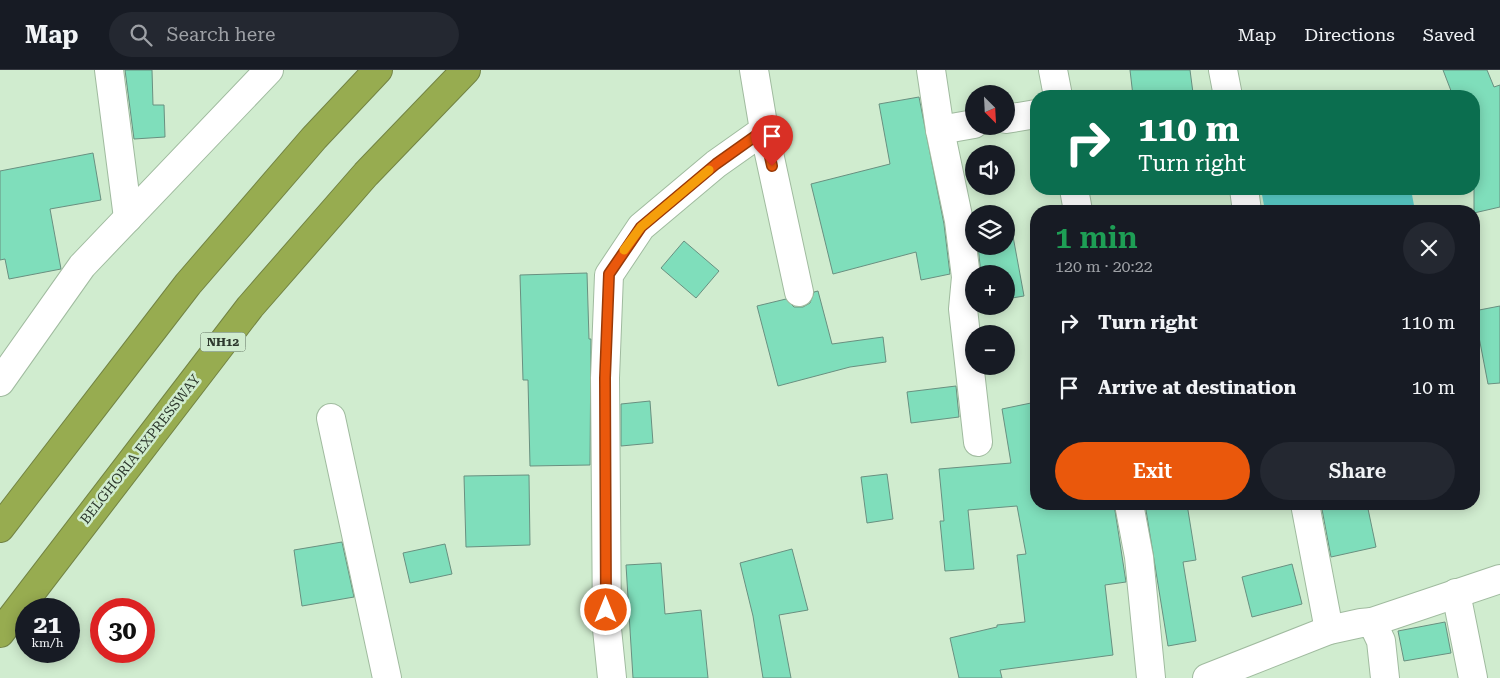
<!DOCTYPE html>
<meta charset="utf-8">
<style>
body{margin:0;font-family:"Roboto Serif",serif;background:#242831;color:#f1f3f6;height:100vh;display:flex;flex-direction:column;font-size:19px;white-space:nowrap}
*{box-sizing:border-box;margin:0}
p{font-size:16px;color:#9ea1a6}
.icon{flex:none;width:28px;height:28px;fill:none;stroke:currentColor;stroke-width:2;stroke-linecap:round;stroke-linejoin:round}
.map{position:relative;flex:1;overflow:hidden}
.side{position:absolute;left:1030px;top:135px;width:450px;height:305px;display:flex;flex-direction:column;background:#171b24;border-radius:20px;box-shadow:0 2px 12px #0003}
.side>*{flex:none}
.guide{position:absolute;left:1030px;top:20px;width:450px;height:105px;border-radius:20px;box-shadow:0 2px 12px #0003;background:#0b6e4f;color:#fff;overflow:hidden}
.needle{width:32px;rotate:156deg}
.fabs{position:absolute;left:965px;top:15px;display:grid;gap:10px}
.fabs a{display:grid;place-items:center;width:50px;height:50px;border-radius:50%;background:#171b24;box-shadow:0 2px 12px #0003;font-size:25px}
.speed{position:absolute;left:15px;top:528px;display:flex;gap:10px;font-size:25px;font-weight:700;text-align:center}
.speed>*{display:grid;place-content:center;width:65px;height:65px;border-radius:50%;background:#171b24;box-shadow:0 2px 12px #0003;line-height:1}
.speed small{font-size:12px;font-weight:400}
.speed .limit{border:8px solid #d22;background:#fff;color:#111}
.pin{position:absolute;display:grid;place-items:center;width:42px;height:42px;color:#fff;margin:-51px -21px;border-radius:50% 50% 50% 0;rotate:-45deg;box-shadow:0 0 5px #0007}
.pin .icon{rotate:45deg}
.me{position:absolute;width:55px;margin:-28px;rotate:0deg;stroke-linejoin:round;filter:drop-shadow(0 0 4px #0008)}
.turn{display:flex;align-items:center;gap:18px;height:105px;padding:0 25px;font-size:22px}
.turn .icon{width:65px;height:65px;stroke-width:2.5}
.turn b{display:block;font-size:35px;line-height:42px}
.round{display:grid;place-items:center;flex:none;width:52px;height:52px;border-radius:26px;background:#242831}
.head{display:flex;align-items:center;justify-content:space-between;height:85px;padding:0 25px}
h1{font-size:30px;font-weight:600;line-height:38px;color:#1e9e55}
.primary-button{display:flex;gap:10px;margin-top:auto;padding:10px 25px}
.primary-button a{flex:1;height:58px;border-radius:30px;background:#ea580c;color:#fff;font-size:20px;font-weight:600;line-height:58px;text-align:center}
.primary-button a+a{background:#242831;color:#f1f3f6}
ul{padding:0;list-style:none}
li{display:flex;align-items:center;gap:15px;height:65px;padding:0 25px}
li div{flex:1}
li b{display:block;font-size:19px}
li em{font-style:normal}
header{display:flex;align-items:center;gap:30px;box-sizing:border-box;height:70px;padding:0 25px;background:#171b24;border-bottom:1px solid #363941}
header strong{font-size:24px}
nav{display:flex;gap:28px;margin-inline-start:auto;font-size:18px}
.search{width:350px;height:45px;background:#242831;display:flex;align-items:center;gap:12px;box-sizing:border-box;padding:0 18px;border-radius:28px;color:#9ea1a6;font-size:19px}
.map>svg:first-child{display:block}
.water{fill:#59ccc8}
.building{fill:#7fdebb;stroke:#699080}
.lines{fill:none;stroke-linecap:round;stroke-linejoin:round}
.street-casing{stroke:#a0bb9f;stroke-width:30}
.secondary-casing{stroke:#a0bb9f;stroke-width:30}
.highway-casing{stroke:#728344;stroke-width:30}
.street{stroke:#fff;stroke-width:28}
.secondary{stroke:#fff;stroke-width:28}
.highway{stroke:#97ac50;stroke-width:28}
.route-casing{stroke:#983908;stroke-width:12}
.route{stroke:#ea580c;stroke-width:9}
.slow{stroke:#f59e0b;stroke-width:9}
.labels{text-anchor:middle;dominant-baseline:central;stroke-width:5;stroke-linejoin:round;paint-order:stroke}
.shield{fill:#d0eccf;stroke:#5e6e5e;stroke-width:1}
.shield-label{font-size:12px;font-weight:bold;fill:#2d382d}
.street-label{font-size:14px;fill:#2d382d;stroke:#d0eccf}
</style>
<header>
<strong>Map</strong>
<div class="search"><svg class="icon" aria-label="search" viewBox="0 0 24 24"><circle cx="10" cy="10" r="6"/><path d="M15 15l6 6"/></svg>Search here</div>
<nav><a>Map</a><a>Directions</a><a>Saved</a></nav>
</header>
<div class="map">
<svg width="1500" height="608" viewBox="0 0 1500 608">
<rect width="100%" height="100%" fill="#d0eccf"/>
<path class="water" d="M 1261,119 L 1411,119 L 1415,141 L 1265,141 Z"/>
<g class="building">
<path d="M 125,0 L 152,0 L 153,35 L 164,35 L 165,67 L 134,69 Z"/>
<path d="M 1130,0 L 1190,0 L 1193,23 L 1170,26 L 1133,26 Z"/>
<path d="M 1443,0 L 1487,0 L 1494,17 L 1500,15 L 1500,137 L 1474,143 L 1474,26 L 1453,26 Z"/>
<path d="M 919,27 L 944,154 L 950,204 L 921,210 L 916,182 L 833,204 L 811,114 L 890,94 L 879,34 Z"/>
<path d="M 93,83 L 101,130 L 50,139 L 61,199 L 9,209 L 5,189 L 0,190 L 0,101 Z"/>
<path d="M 1010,150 L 1024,226 L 1006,229 L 1006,204 L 981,204 L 978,176 L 1006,176 L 1006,151 Z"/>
<path d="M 684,171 L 719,201 L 696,228 L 661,198 Z"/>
<path d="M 587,203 L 589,269 L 591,269 L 590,395 L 530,396 L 528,310 L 523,310 L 520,205 Z"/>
<path d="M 818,221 L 832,274 L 883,267 L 886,292 L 850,297 L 778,316 L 757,236 L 786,229 L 794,237 L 803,237 L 810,233 L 814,222 Z"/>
<path d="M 1500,236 L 1500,313 L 1488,314 L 1474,241 Z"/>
<path d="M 956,316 L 959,347 L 911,353 L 907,322 Z"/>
<path d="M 650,331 L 653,373 L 621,376 L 621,334 Z"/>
<path d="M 1031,333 L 1036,360 L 1036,434 L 1114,434 L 1126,512 L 1105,515 L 1113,585 L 1000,600 L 1002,608 L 959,608 L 950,568 L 997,557 L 997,555 L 1025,552 L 1017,485 L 1026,484 L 1017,436 L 968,440 L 974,499 L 945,501 L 940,451 L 944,451 L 939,399 L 1011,393 L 1002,339 Z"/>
<path d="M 887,404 L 893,449 L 867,453 L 861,407 Z"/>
<path d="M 529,405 L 530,475 L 466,477 L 464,406 Z"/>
<path d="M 1145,434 L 1187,434 L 1196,490 L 1183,492 L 1196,571 L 1168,576 Z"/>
<path d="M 1321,434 L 1367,434 L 1376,477 L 1331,487 Z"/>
<path d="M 342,472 L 354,527 L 302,536 L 294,480 Z"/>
<path d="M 445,474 L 452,504 L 410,513 L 403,483 Z"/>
<path d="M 792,479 L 808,540 L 779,545 L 791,608 L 763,608 L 753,546 L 740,493 Z"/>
<path d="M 661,493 L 665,544 L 701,540 L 708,608 L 633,608 L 626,495 Z"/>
<path d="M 1292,494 L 1302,534 L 1252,547 L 1242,507 Z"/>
<path d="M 1445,552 L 1451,583 L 1404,591 L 1398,561 Z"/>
</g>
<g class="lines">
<g class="street-casing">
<g id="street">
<path d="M 109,0 L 128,148"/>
<path d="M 931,0 L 940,60 L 959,151 L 966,207 L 963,239 L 978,372"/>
<path d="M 1053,0 L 1058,26"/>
<path d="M 1223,0 L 1228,26"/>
<path d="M 1006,49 L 1036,44"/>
<path d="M 764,60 L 799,222"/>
<path d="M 940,60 L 974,54"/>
<path d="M 1074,119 L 1078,141"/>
<path d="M 1244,119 L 1247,141"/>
<path d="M 0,312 L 82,196 L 269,0"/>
<path d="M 331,348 L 387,608"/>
<path d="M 1129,434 L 1139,487 L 1151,608"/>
<path d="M 1305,434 L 1329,560"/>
<path d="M 1456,523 L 1473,608"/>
<path d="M 1372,552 L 1500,509"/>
<path d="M 612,608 L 607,559 L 605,308 L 609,205 L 641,157 L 716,94 L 764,60 L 754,0"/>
</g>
</g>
<g class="secondary-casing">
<path id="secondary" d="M 1207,608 L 1329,560 L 1361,553 L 1372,552 L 1381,571 L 1385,608"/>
</g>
<g class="highway-casing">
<g id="highway">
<path d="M 0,458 L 188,214 L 314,68 L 378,0"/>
<path d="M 0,563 L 250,237 L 366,104 L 466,0"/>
</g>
</g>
<use href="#street" class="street"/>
<use href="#secondary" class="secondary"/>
<use href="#highway" class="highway"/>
</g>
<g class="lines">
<g class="route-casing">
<path id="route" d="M 606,540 L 605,308 L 609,204 L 641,157 L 716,94 L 764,60 L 772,96"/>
</g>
<use href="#route" class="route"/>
<path class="slow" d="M 624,180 L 641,157 L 709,100"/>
</g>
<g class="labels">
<rect class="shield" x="200.5" y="262.5" width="45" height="19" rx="4"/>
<g class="shield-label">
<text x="223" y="272">NH12</text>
</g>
<g class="street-label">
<text transform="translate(140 379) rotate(-52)">BELGHORIA EXPRESSWAY</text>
</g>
</g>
</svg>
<div class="fabs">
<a><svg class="needle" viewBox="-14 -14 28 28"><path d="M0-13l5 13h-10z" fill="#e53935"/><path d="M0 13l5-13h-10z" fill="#9ea1a6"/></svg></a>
<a><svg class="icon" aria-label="sound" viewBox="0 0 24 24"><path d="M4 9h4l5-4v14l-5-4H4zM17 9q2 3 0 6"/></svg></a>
<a><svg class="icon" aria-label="layers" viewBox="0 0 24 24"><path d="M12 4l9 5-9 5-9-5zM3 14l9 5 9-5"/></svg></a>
<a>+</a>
<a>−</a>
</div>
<div class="speed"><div>21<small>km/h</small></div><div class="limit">30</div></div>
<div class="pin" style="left:772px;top:96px;background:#d93025"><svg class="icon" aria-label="arrive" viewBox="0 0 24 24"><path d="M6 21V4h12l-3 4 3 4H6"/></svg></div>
<svg class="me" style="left:606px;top:540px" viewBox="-20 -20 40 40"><circle r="17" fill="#ea580c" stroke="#fff" stroke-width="3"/><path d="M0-11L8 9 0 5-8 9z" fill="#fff"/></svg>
<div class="guide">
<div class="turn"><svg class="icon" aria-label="right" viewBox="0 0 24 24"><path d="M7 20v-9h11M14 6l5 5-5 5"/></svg><div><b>110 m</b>Turn right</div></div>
</div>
<section class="side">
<div class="head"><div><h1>1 min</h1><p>120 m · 20:22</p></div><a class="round"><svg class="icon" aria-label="close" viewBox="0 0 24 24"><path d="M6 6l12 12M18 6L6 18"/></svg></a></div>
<ul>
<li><svg class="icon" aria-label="right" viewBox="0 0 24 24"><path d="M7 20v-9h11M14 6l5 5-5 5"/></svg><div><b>Turn right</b></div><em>110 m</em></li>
<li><svg class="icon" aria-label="arrive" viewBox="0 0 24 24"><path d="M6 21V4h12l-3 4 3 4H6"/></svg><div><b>Arrive at destination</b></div><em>10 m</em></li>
</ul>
<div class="primary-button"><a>Exit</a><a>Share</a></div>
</section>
</div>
